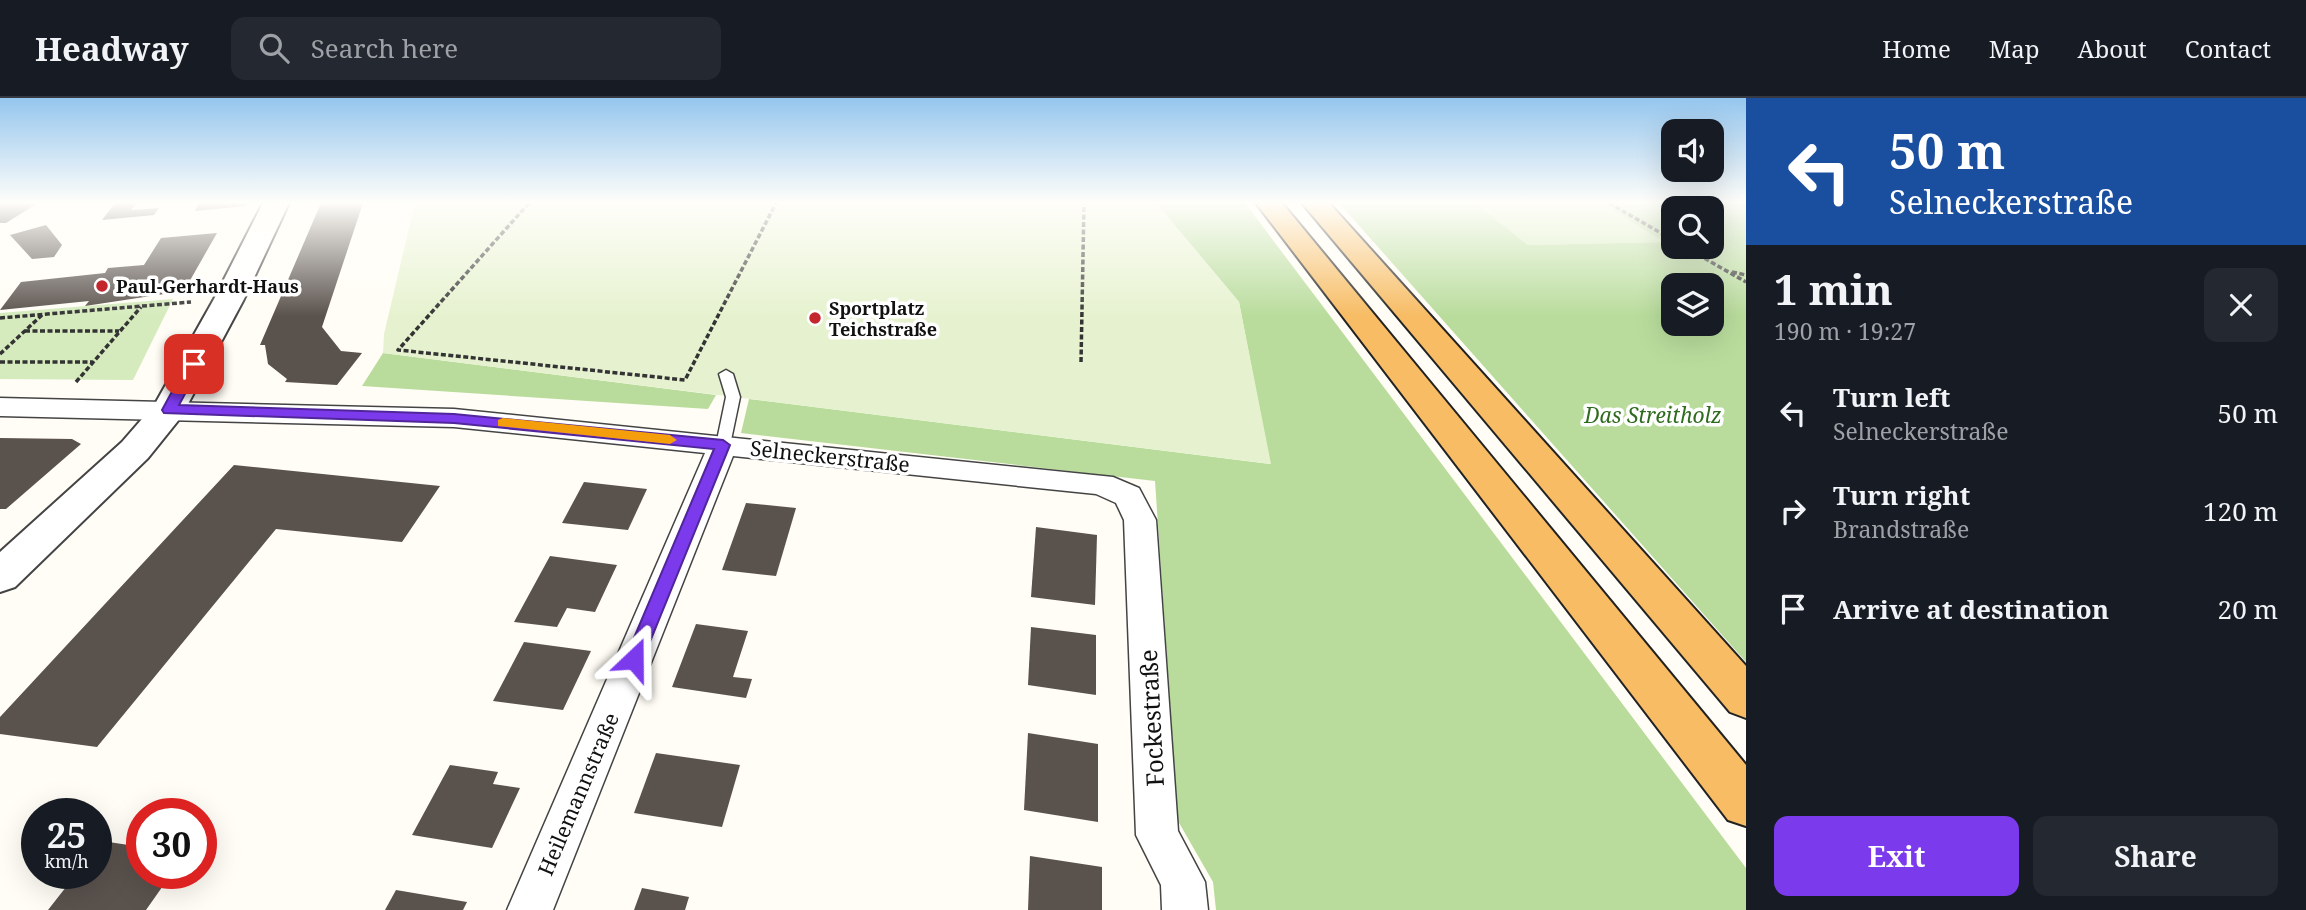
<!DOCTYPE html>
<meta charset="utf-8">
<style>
body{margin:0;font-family:"Noto Serif",serif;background:#242831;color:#f1f3f6;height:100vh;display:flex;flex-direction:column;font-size:26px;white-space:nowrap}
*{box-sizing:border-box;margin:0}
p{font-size:23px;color:#9ea1a6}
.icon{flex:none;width:38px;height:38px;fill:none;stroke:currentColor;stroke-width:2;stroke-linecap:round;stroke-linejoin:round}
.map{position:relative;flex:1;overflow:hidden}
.drawer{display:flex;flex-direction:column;background:#171b24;width:560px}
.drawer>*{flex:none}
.guide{background:#1a4fa0;color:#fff;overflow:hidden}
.controls{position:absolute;left:1661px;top:21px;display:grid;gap:14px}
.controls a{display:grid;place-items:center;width:63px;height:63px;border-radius:14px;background:#171b24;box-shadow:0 7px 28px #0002;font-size:35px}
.speed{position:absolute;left:21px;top:700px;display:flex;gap:14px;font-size:35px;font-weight:700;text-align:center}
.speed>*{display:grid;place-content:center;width:91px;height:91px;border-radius:50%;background:#171b24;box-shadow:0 7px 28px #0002;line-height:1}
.speed small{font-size:18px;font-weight:400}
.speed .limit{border:10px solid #d22;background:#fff;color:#111}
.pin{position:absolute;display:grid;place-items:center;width:60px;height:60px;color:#fff;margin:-30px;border-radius:14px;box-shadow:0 4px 10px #0006}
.me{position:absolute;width:77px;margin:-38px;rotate:23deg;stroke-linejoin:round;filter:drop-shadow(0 0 5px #0008)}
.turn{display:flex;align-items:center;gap:24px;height:147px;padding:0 28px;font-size:32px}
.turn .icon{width:91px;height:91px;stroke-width:2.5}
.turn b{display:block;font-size:49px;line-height:60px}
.round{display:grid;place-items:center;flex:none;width:74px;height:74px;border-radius:14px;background:#242831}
.headline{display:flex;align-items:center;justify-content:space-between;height:119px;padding:0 28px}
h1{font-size:42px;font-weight:700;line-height:52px}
.action{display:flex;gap:14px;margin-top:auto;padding:14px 28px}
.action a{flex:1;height:80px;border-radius:14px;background:#7c3aed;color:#fff;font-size:28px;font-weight:700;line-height:80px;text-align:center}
.action a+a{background:#242831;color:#f1f3f6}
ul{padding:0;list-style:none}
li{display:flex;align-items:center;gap:21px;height:98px;padding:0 28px}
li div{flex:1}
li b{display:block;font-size:26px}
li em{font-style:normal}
header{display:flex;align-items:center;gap:42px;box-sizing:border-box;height:98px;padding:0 35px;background:#171b24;border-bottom:2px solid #363941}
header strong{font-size:33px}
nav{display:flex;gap:38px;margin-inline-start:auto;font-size:24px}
.search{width:490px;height:63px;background:#242831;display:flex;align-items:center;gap:18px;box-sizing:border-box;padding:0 24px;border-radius:14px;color:#9ea1a6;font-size:26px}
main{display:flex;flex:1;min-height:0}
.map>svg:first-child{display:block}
.green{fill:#d5ebbd}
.forest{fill:#b9dc9c;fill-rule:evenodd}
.pitch{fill:#e6f2cf}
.building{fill:#5a524d}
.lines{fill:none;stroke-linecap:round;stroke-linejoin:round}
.service-casing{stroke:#444;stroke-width:3}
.minor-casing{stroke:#444;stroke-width:3}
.tertiary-casing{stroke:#444;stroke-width:4}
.trunk-casing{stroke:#222;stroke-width:4}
.path{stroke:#333;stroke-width:3.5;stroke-dasharray:5 2.5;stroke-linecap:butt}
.service{fill:#fff;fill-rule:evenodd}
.minor{fill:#fff;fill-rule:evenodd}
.tertiary{fill:#fff;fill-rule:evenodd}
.trunk{fill:#f7bc64;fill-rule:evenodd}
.route{fill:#7c3aed;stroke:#51269a;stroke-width:2}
.slow{fill:#f59e0b}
.poi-dot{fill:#c4262e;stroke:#fff;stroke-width:2.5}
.labels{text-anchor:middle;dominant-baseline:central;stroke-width:7;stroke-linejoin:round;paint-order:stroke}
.far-poi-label{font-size:18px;font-weight:bold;fill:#111;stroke:#fff;text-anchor:start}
.park-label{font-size:21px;font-style:italic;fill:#2f6b1f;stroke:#fff}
.street-label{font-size:21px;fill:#111;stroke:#fff}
.near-street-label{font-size:24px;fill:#111;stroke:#fff}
</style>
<header>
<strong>Headway</strong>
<div class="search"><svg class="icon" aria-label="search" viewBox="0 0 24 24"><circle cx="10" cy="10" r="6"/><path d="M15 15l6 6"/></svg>Search here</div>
<nav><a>Home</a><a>Map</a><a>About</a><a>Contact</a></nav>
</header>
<main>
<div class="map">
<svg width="1746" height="812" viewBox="0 0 1746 812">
<rect width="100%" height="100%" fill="#fffdf5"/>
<g class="green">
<path d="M 1475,105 L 1600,105 L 1666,144 L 1528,147 Z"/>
<path d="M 173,201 L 133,282 L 0,281 L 0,215 Z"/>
</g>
<g class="forest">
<path d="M 1156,105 L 1245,105 L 1746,770 L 1746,812 L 1216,812 L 1213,784 L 1178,723 L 1155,383 L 741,335 L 749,301 L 1270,366 L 1239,204 Z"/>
<path d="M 1339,105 L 1475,105 L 1528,147 L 1665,144 L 1600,105 L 1746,105 L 1746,564 ZM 1673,110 L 1712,110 L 1712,149 L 1673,149 ZM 1712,187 L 1712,226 L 1673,226 L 1673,187 Z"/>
<path d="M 383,255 L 716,297 L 708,311 L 362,288 Z"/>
</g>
<path class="pitch" d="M 415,105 L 1156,105 L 1239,204 L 1271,366 L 383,255 L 384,236 Z"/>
<g class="building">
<path d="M 0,105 L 38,105 L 6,125 L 0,125 Z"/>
<path d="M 115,105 L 137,105 L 131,112 L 159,110 L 154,117 L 102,122 Z"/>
<path d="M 199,105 L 247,105 L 246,108 L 195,113 Z"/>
<path d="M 321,105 L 363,105 L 322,229 L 341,253 L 362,255 L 337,287 L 285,284 L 287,281 L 268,266 L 265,247 L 260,247 Z"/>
<path d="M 46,127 L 62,147 L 54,159 L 32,161 L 10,137 Z"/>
<path d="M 217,135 L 184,193 L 85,208 L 89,203 L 0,212 L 21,184 L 105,175 L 108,170 L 144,167 L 161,140 Z"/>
<path d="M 0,340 L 72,341 L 81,346 L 6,411 L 0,411 Z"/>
<path d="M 234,367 L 440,388 L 402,444 L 276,431 L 97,649 L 0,636 L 0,619 Z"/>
<path d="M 584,384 L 647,391 L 628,432 L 562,425 Z"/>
<path d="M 746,405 L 796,410 L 776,478 L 722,472 Z"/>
<path d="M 1036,429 L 1097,437 L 1095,507 L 1031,499 Z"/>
<path d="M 550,458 L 617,467 L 595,514 L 567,510 L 557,529 L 514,524 Z"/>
<path d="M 696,526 L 748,533 L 733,579 L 752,581 L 746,600 L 672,589 Z"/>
<path d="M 1031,529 L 1096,537 L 1096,597 L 1028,587 Z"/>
<path d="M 524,544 L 591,553 L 563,612 L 493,603 Z"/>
<path d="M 1028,635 L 1098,646 L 1098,724 L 1024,712 Z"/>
<path d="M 656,655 L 740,667 L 722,729 L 634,715 Z"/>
<path d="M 450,667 L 498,674 L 493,686 L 520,690 L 492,750 L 412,737 Z"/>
<path d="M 102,743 L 142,749 L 142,775 L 172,775 L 146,812 L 48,812 L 77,775 L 96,775 L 96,750 Z"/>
<path d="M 1030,758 L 1102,769 L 1102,812 L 1028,812 Z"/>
<path d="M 642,790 L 689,799 L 685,812 L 634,812 Z"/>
<path d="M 396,792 L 467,804 L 463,812 L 385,812 Z"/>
</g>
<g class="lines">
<g class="service-casing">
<path id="service" d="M 726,272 L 733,276 L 740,299 L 730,347 L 723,352 L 716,347 L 726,299 L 719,276 Z"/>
</g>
<g class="minor-casing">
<path id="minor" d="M 0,300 L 454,311 L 1113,379 L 1139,390 L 1156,422 L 1178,733 L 1205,784 L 1208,812 L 1162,812 L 1161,787 L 1136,737 L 1124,422 L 1116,405 L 1096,396 L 733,358 L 553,812 L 507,812 L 705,355 L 454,329 L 0,318 Z"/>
</g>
<g class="tertiary-casing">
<path id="tertiary" d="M 263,105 L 289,105 L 244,201 L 181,319 L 148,360 L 15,489 L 0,494 L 0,454 L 122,344 L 155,306 L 214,201 Z"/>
</g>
<g class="trunk-casing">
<g id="trunk">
<path d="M 1256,105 L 1282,105 L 1746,667 L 1746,728 L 1728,722 Z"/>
<path d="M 1302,105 L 1329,105 L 1746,568 L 1746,620 L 1730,614 Z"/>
</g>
</g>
<g class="path">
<path d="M 529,105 L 398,252 L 685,282 L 776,105"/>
<path d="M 1609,105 L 1673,142"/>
<path d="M 1685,149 L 1746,184"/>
<path d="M 1732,174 L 1746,177"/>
<path d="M 0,220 L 191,204"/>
<path d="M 25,233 L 119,233"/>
<path d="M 0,256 L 42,217"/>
<path d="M 0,264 L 92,264"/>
<path d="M 1081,264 L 1084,105"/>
<path d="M 76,284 L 141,209"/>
</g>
<use href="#service" class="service"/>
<use href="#minor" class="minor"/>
<use href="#tertiary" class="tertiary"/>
<use href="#trunk" class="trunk"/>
</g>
<linearGradient id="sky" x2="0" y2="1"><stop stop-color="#95c6ee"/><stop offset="0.48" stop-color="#fffefa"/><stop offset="1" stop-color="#fffefa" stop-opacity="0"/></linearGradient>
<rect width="1746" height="218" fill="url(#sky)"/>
<path class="route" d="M 194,262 L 201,266 L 179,307 L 454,316 L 723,342 L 730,347 L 643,561 L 634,569 L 625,561 L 714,351 L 454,325 L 164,315 L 162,312 L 187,266 Z"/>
<path class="slow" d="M 503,320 L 670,337 L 677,342 L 670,346 L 498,328 L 498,322 Z"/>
<g class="poi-dot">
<circle cx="102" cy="188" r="7"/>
<circle cx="815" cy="220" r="7"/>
</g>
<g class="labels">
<g class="far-poi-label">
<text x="116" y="188">Paul-Gerhardt-Haus</text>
<text x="829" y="210">Sportplatz<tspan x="829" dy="21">Teichstraße</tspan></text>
</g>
<g class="park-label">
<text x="1653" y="317">Das Streitholz</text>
</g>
<g class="street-label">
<text transform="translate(830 358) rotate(6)">Selneckerstraße</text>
<text transform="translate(578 696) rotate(-67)">Heilemannstraße</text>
</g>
<g class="near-street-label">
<text transform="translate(1151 620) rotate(-93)">Fockestraße</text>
</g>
</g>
</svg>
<div class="controls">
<a><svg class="icon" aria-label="sound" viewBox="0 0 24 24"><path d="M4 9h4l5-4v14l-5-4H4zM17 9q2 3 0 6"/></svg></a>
<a><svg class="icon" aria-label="search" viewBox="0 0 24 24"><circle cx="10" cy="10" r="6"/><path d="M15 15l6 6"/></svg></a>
<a><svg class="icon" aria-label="layers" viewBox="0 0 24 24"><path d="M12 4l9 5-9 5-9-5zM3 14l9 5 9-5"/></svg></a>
</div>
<div class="speed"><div>25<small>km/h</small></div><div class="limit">30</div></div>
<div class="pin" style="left:194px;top:266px;background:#d93025"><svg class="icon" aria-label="arrive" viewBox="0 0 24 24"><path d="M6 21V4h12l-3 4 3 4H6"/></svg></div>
<svg class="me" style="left:634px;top:561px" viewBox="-20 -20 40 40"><path d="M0-17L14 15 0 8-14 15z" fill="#7c3aed" stroke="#fff" stroke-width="4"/></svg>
</div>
<section class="drawer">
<div class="guide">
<div class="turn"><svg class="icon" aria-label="left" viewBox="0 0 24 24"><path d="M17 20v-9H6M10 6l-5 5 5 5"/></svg><div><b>50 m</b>Selneckerstraße</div></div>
</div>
<div class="headline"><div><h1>1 min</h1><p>190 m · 19:27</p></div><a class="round"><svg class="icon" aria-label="close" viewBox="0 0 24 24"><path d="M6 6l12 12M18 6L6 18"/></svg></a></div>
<ul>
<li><svg class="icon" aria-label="left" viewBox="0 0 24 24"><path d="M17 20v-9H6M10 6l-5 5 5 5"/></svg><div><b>Turn left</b><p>Selneckerstraße</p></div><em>50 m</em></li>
<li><svg class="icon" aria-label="right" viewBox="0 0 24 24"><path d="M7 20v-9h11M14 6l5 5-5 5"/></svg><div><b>Turn right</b><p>Brandstraße</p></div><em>120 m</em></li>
<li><svg class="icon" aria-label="arrive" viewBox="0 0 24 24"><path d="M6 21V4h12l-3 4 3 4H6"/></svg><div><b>Arrive at destination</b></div><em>20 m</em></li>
</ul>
<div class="action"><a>Exit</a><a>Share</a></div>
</section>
</main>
